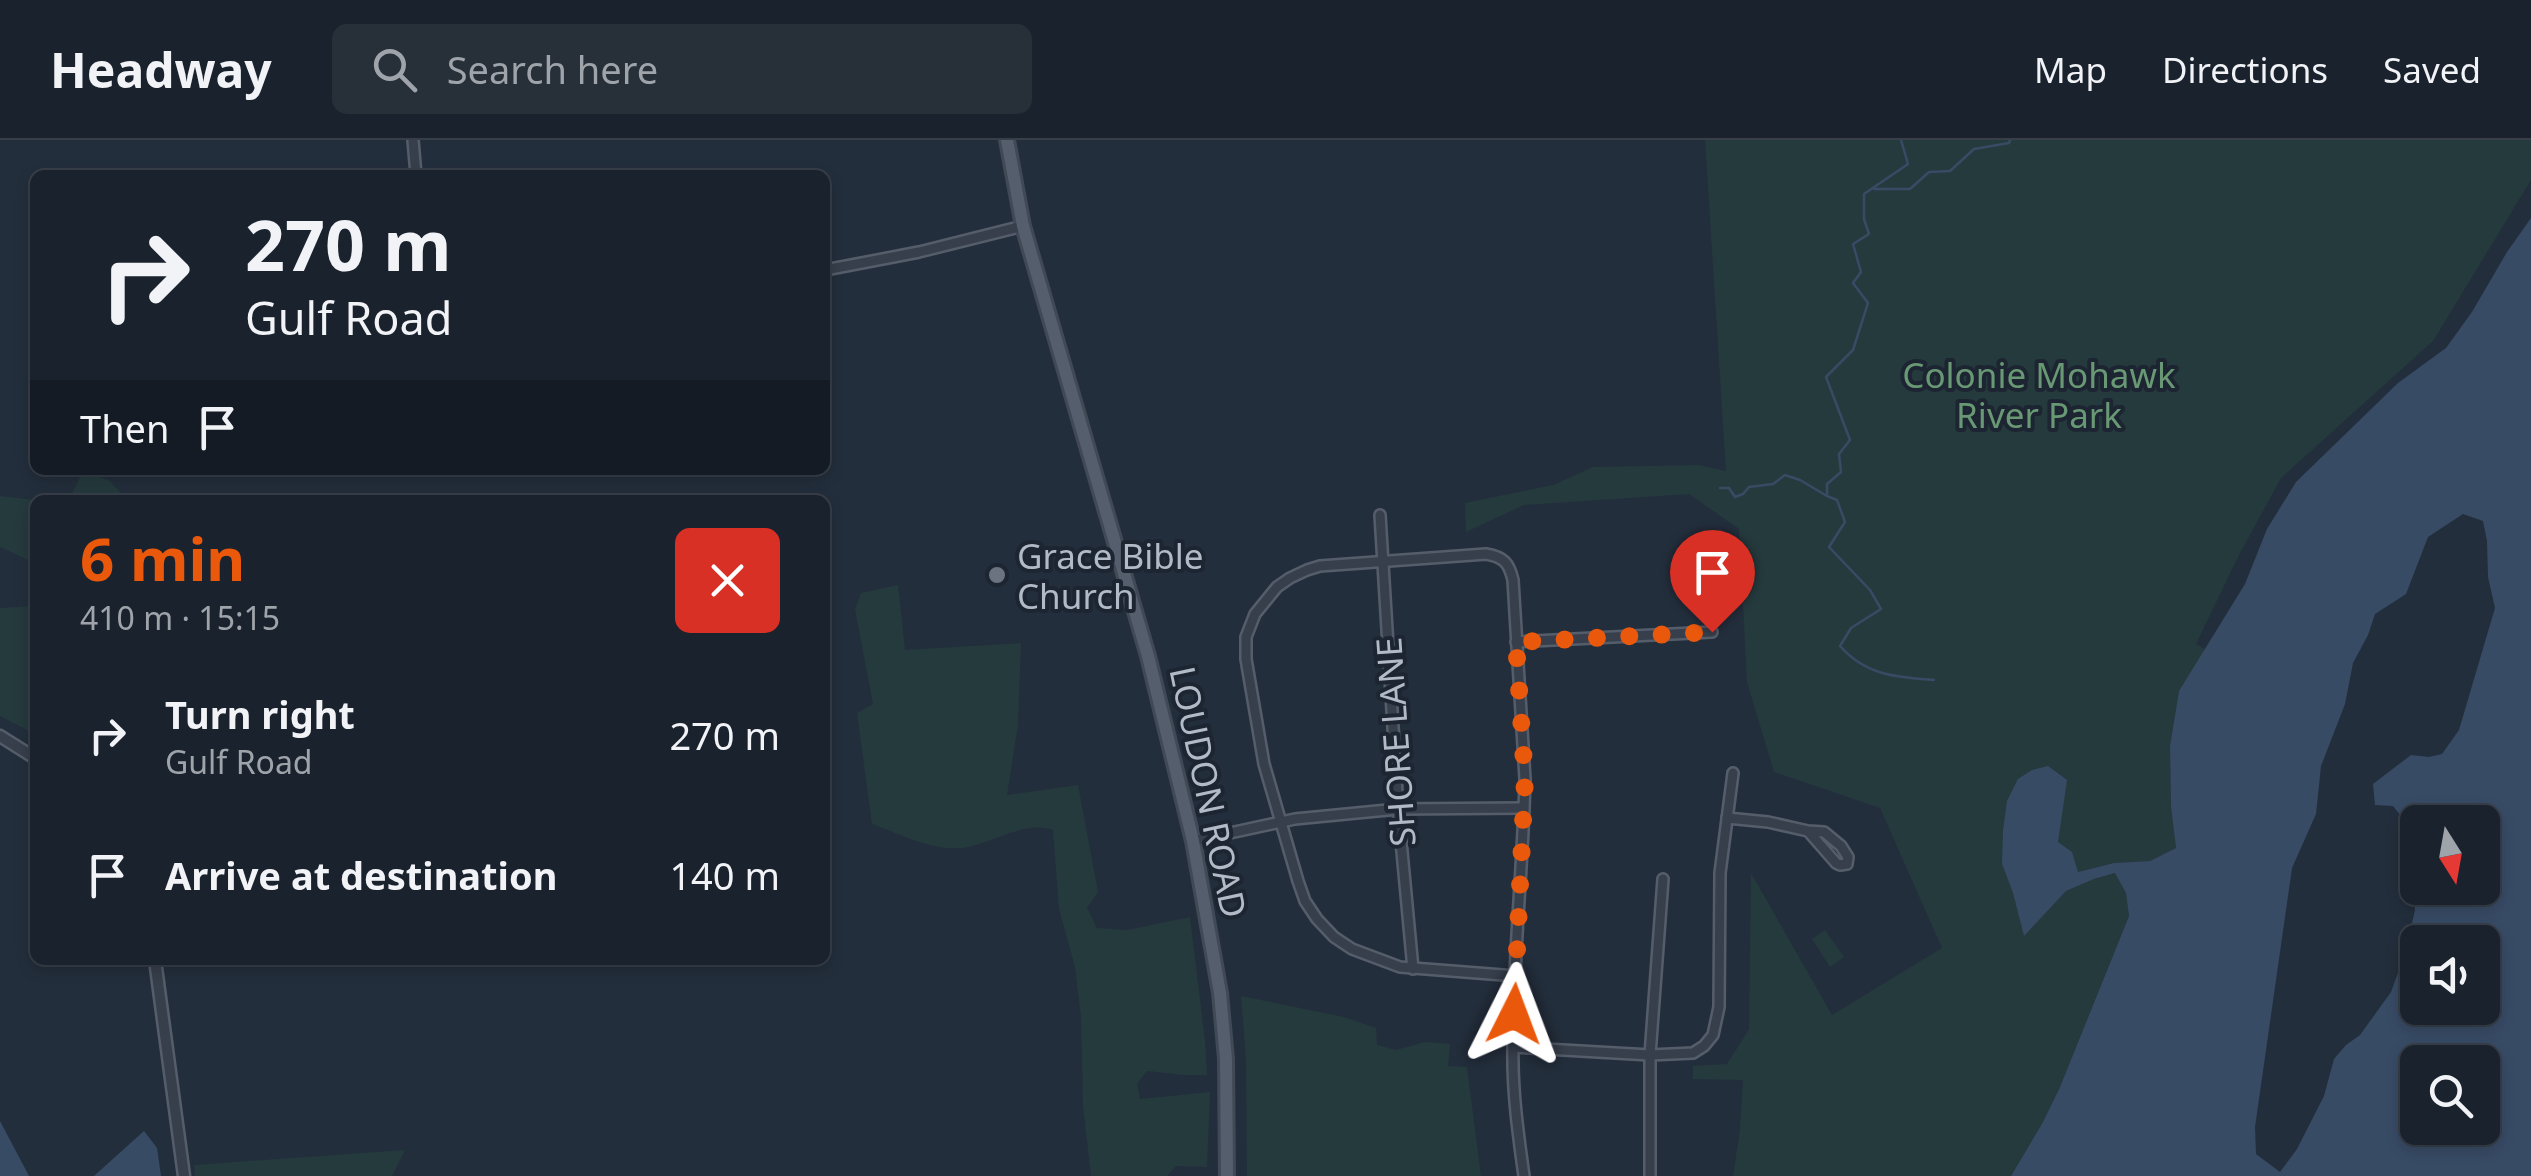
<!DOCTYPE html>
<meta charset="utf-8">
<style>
body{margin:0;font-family:"Noto Sans",sans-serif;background:#272f39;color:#f1f3f6;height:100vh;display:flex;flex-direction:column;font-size:38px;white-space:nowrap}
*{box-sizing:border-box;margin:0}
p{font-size:32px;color:#9fa4aa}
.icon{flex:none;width:55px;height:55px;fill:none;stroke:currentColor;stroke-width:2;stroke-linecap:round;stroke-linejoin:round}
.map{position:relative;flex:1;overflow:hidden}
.sheet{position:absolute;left:30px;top:355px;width:800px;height:470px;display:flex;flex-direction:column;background:#1a222d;border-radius:15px;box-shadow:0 5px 15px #0003,0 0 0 2px #383f49}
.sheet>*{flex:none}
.banner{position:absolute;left:30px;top:30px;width:800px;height:305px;border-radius:15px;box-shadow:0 5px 15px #0003,0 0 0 2px #383f49;background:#1a222d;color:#f1f3f6;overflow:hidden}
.needle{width:65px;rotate:169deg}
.tools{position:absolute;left:2400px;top:665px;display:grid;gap:20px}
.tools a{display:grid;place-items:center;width:100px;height:100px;border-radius:15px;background:#1a222d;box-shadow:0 5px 15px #0003,0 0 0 2px #383f49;font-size:50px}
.pin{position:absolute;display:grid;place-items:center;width:85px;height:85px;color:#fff;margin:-102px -42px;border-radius:50% 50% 50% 0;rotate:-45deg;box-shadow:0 0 10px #0007}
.pin .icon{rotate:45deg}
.me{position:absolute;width:110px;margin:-55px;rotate:3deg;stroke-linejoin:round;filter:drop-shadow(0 0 8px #0008)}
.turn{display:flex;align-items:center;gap:35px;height:210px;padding:0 50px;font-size:45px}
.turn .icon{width:130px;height:130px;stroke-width:2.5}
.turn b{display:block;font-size:70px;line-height:85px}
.then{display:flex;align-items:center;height:95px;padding:0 50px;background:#0003;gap:20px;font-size:38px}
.round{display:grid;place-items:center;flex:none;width:105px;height:105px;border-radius:15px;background:#272f39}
.headline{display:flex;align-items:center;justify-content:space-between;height:170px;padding:0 50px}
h1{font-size:60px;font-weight:700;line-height:75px;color:#ea580c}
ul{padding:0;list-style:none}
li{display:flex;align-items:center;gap:30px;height:140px;padding:0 50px}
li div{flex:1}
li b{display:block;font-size:38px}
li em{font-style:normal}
header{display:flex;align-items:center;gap:60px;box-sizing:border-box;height:140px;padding:0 50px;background:#1a222d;border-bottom:2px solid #383f49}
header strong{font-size:48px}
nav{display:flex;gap:55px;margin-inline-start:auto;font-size:35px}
.search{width:700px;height:90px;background:#272f39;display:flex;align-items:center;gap:25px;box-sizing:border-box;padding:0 35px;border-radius:15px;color:#9fa4aa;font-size:38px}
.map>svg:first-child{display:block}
.green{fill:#253a3d}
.water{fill:#384b65;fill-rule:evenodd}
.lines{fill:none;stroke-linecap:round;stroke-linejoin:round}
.stream{stroke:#384b65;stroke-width:2.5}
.minor-casing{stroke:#555d6a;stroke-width:14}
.tertiary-casing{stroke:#555d6a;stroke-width:15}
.primary-casing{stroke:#404955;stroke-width:18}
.minor{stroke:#373f4c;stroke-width:9}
.tertiary{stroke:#373f4c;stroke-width:10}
.primary{stroke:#555e6c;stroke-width:12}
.route{stroke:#ea580c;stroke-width:18;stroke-dasharray:0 32.4}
.worship-dot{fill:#6b7280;stroke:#1c2531;stroke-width:4}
.labels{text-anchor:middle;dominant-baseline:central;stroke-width:8;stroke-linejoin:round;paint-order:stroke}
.park-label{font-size:35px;fill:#699874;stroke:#1c2531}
.poi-label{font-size:35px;fill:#b2bac8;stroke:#1c2531;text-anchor:start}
.street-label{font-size:35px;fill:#b2bac8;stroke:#1c2531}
</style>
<header>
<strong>Headway</strong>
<div class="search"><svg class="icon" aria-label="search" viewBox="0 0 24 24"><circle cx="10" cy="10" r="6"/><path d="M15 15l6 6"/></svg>Search here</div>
<nav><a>Map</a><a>Directions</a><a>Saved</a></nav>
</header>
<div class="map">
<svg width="2531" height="1036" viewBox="0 0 2531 1036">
<rect width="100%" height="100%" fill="#232e3c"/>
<g class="green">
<path d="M 1705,0 L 2531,0 L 2531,40 L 2433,201 L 2281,338 L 2238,417 L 2196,504 L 2206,510 L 2179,551 L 2170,606 L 2171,667 L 2176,708 L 2150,721 L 2114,723 L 2078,732 L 2002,724 L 2013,753 L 2024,795 L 2066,751 L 2094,739 L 2116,733 L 2126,753 L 2129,776 L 2060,947 L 2043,982 L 2011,1036 L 1733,1036 L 1740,989 L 1743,940 L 1693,939 L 1693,926 L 1727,924 L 1749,889 L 1751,733 L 1832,875 L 1942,808 L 1880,668 L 1774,632 L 1747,542 L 1739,389 L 1689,354 L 1524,365 L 1466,392 L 1465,363 L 1553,345 L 1593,327 L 1698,325 L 1726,331 Z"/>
<path d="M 83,331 L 110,341 L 127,360 L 69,360 Z"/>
<path d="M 0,356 L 35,360 L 35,423 L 0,407 Z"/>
<path d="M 898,445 L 905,510 L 1021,503 L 1018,585 L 1007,655 L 1078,645 L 1098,752 L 1087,768 L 1097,788 L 1127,790 L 1190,777 L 1205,901 L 1207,935 L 1183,935 L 1147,931 L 1137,944 L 1140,959 L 1210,952 L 1207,1027 L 1176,1026 L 1167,1036 L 1091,1036 L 1083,966 L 1081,877 L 1075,827 L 1059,769 L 1053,690 C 1025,680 991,704 962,708 C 931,711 901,694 872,684 L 857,573 L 873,564 L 855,469 L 861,453 Z"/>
<path d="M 35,466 L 35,594 L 0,576 L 0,468 Z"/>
<path d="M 1825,790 L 1844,817 L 1830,827 L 1812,799 Z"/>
<path d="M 1241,856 L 1344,877 L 1376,888 L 1377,905 L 1396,910 L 1425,902 L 1450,904 L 1448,926 L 1467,927 L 1481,1036 L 1247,1036 L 1246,920 Z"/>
<path d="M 405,1010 L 392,1036 L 195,1036 L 194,1025 Z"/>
</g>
<g class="water">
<path d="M 2531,78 L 2531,1036 L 2011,1036 L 2043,982 L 2060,947 L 2129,776 L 2126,753 L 2115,733 L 2094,739 L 2066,751 L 2024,796 L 2013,753 L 2002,724 L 2003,691 L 2007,661 L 2018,639 L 2032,630 L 2048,626 L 2067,640 L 2058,702 L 2072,712 L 2078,732 L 2114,723 L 2150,721 L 2176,708 L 2171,667 L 2170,606 L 2179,551 L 2245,444 L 2267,389 L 2296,342 L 2398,243 L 2446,208 L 2472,172 L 2507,112 ZM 2463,374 L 2483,381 L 2487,401 L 2488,437 L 2495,468 L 2459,590 L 2442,614 L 2429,617 L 2411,615 L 2373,644 L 2375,665 L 2393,666 L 2409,686 L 2415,770 L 2405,814 L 2391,852 L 2360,895 L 2346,905 L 2334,919 L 2324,956 L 2297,1009 L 2280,1032 L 2256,1014 L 2255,987 L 2292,728 L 2316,674 L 2321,626 L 2345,564 L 2353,523 L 2368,495 L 2375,474 L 2406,454 L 2428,397 ZM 2418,682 L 2482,682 L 2482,748 L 2418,748 ZM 2418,802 L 2482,802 L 2482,868 L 2418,868 ZM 2418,922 L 2482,922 L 2482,988 L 2418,988 Z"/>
<path d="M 0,981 L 29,1036 L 0,1036 Z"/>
<path d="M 144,991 L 157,1008 L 161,1036 L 94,1036 Z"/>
</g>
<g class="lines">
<g class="stream">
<path d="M 1901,0 L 1908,24 L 1864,54 L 1864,79 L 1869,94 L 1853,104 L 1861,132 L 1853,143 L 1868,163 L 1853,210 L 1826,237 L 1850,300 L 1839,314 L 1841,332 L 1827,344 L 1827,356 L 1837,360 L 1845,382 L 1829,407 L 1870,450 L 1881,469 L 1851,488 L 1840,506 C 1866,536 1897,537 1934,540"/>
<path d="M 1874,49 L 1910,49 L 1929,32 L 1950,31 L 1974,9 L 2009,3 L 2010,0"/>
<path d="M 1720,348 L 1729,348 L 1735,357 L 1743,354 L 1749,347 L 1773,344 L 1785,335 L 1800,340 L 1827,356"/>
</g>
<g class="minor-casing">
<g id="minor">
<path d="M 413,0 L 416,35"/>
<path d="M 825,130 L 919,112 L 1023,86"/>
<path d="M 1380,375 L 1398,669 L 1413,829"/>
<path d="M 1516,502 L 1712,492"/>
<path d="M 1727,678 L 1768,682 L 1808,691 L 1824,692 L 1841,706 L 1848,717 L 1847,724 L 1840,725 L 1836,723 L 1808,691"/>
<path d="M 1193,701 L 1295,679 L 1398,669 L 1524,668"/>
<path d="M 1516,836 L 1400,827 L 1352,809 L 1334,797 L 1317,779 L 1305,761 L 1298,741 L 1264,624 L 1246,519 L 1246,497 L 1255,474 L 1277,447 L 1290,438 L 1307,430 L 1320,426 L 1486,414 C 1504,417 1509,423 1513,440 L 1525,639 C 1523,728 1513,817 1513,907 C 1512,950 1518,993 1524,1036"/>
<path d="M 1513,907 L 1650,915 L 1693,913 L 1704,906 L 1713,895 L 1719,867 L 1720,733 L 1733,633"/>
<path d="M 1650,1036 L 1650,915 L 1663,739"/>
</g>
</g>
<g class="tertiary-casing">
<g id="tertiary">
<path d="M 0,596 L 35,618"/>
<path d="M 155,820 L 184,1036"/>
</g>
</g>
<g class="primary-casing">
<path id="primary" d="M 1007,0 L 1023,86 L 1148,516 L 1193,701 L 1220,853 L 1226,919 L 1227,1036"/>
</g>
<use href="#minor" class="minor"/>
<use href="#tertiary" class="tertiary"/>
<use href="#primary" class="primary"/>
</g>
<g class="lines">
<path class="route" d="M 1514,874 L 1525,639 L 1516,502 L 1712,492"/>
</g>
<circle class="worship-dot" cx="997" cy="435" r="10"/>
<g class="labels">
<g class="park-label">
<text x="2039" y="234">Colonie Mohawk<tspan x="2039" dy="40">River Park</tspan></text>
</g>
<g class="poi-label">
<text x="1017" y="415">Grace Bible<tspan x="1017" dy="40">Church</tspan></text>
</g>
<g class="street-label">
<text transform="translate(1395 602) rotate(-94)">SHORE LANE</text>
<text transform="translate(1209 652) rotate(78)">LOUDON ROAD</text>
</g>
</g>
</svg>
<div class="tools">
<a><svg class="needle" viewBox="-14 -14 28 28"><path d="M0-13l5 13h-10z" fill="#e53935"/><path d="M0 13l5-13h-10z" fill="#9fa4aa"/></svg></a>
<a><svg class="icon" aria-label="sound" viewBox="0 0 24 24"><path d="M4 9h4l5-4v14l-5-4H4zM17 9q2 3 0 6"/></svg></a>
<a><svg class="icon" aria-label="search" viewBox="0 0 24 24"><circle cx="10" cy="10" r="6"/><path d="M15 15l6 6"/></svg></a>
</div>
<div class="pin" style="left:1712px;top:492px;background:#d93025"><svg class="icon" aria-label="arrive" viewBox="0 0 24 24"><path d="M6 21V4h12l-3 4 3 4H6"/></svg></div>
<svg class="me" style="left:1514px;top:874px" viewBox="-20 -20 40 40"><path d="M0-17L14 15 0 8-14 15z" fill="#ea580c" stroke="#fff" stroke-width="4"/></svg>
<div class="banner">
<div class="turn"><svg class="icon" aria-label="right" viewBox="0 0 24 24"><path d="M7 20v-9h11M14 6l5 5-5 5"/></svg><div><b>270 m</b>Gulf Road</div></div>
<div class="then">Then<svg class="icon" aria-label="arrive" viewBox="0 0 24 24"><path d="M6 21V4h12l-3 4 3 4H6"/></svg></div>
</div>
<section class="sheet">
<div class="headline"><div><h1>6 min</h1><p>410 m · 15:15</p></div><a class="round" style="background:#d93025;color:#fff"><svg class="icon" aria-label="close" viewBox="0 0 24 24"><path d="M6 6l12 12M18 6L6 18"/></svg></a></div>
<ul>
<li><svg class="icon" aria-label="right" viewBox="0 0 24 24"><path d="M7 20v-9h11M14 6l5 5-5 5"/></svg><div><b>Turn right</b><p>Gulf Road</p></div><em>270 m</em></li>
<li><svg class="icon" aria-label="arrive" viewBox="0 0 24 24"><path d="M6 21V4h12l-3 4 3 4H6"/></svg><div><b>Arrive at destination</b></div><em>140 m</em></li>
</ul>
</section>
</div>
